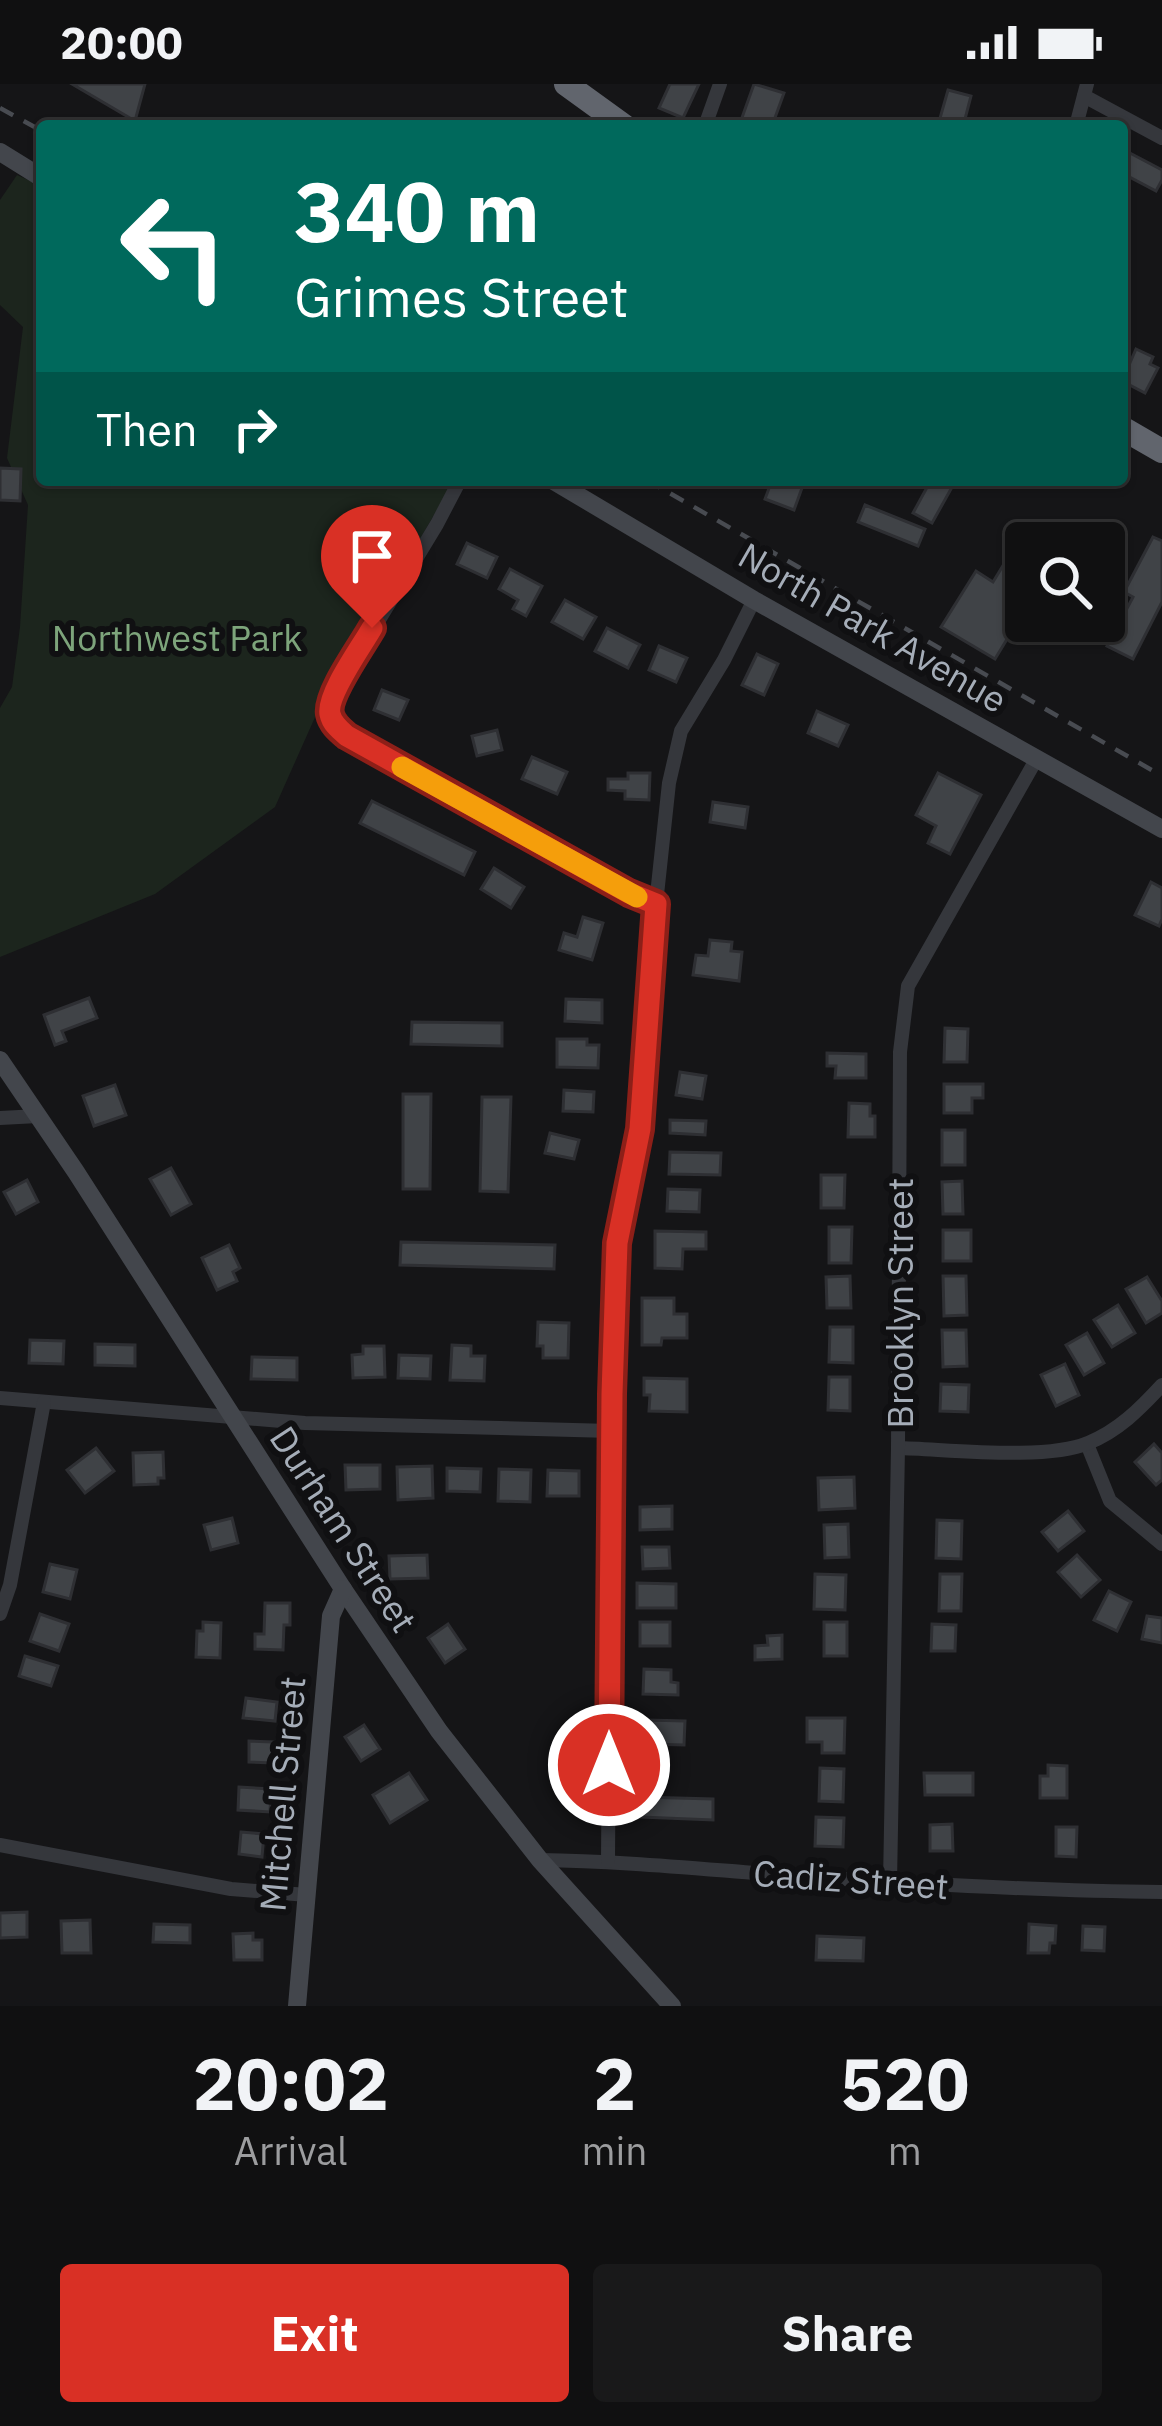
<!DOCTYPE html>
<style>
body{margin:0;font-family:"IBM Plex Sans",sans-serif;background:#19191a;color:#f1f3f6;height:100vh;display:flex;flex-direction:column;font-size:45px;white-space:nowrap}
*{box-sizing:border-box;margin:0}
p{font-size:39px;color:#9c9d9f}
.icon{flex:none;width:66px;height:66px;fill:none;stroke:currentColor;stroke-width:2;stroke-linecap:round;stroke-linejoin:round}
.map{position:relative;height:1922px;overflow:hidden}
.drawer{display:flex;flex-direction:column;background:#101011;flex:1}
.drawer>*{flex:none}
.guide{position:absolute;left:36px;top:36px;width:1092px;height:366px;border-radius:12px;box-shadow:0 3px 9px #0004,0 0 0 3px #303031;background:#00695c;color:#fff;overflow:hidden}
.fabs{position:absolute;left:1005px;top:438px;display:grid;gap:24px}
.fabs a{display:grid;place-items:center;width:120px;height:120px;border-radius:12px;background:#101011;box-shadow:0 3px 9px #0004,0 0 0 3px #303031;font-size:60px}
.pin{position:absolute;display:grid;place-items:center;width:102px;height:102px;color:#fff;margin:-123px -51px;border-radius:50% 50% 50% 0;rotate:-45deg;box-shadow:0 0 12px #0007}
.pin .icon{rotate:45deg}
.me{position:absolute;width:132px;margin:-66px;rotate:0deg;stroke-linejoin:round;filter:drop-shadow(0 0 9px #0008)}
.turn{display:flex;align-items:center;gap:42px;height:252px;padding:0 60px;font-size:54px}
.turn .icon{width:156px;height:156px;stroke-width:2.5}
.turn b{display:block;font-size:84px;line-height:102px}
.then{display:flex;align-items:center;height:114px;padding:0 60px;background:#0003;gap:24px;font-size:45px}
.eta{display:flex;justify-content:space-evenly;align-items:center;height:204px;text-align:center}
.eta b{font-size:72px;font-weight:700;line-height:84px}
.cta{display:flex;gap:24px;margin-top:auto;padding:24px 60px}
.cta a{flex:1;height:138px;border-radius:12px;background:#d93025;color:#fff;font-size:48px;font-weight:700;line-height:138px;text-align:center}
.cta a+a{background:#19191a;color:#f1f3f6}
.status{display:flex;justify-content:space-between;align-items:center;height:84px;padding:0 60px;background:#101011;direction:ltr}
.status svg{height:33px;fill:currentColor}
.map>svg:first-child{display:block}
.green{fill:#1c251d}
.building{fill:#404347;stroke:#2e2f33;stroke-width:3}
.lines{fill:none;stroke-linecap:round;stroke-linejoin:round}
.street{stroke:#35373c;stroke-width:14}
.secondary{stroke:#43464c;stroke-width:18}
.highway{stroke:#61656d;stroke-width:24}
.rail{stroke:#484b51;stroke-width:4.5;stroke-dasharray:15 12;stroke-linecap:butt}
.route-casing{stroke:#8d1f18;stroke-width:30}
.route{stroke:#d93025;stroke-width:21}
.slow{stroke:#f59e0b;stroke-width:21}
.labels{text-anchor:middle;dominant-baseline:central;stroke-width:12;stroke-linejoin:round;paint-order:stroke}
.street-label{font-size:36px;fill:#a5adb8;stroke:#101012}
.park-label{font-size:36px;fill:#7da47b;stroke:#101012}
</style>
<div class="status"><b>20:00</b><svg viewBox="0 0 49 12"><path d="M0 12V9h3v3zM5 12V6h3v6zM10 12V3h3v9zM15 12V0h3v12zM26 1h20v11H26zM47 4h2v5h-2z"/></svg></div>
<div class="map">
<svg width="1162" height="1922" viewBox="0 0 1162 1922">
<rect width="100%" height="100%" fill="#151517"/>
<path class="green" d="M 17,91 L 42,102 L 42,396 L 455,396 L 320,622 L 275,723 L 155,810 L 0,873 L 0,624 L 12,603 L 20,543 L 28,421 L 7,374 L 23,243 L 0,221 L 0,116 Z"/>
<g class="building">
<path d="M 72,0 L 145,0 L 135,37 Z"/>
<path d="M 670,0 L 699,0 L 683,34 L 659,24 Z"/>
<path d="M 754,0 L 784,9 L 772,42 L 739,42 Z"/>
<path d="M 948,6 L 971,12 L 964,39 L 940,34 Z"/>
<path d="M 1128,68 L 1162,86 L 1162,96 L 1156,107 L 1122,89 L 1122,79 Z"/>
<path d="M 1136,265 L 1153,273 L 1150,280 L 1158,284 L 1145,309 L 1122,297 Z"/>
<path d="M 0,384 L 21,385 L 20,417 L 0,416 Z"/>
<path d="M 772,396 L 780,396 L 802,404 L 794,426 L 765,415 Z"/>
<path d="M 931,396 L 956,396 L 932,439 L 913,429 Z"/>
<path d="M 865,421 L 925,445 L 918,462 L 858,438 Z"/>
<path d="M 1027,442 L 1054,459 L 1026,459 L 1026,524 L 995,575 L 941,543 L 976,487 L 993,498 Z"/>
<path d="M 1153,453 L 1162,457 L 1162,518 L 1133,575 L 1107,562 L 1133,513 L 1124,508 Z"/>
<path d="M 467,459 L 497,473 L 487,494 L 457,480 Z"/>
<path d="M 510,485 L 542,502 L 526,532 L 513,525 L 518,516 L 499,505 Z"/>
<path d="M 565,516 L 596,533 L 583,555 L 552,538 Z"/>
<path d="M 607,544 L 640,561 L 628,584 L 595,567 Z"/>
<path d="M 659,562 L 687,574 L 676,598 L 649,586 Z"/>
<path d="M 757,570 L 778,580 L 764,611 L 742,601 Z"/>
<path d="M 382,606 L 408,616 L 399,636 L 374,626 Z"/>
<path d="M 817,627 L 848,641 L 838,662 L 808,649 Z"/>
<path d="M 497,646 L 502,666 L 477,672 L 472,652 Z"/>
<path d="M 532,673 L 567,688 L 557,710 L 522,695 Z"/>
<path d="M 628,689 L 650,689 L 649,716 L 625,715 L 625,707 L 608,706 L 608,695 L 628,695 Z"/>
<path d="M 938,689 L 981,711 L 950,770 L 928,759 L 936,742 L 916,731 Z"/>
<path d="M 372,717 L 475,768 L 464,791 L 360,739 Z"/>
<path d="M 713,718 L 748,723 L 745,744 L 710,738 Z"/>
<path d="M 494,784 L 524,803 L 511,824 L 481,805 Z"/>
<path d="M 1151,798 L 1162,804 L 1162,835 L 1159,842 L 1135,831 Z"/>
<path d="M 583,833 L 603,839 L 592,876 L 559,866 L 564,849 L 577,853 Z"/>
<path d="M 710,856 L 732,858 L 731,867 L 742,868 L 739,897 L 693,891 L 696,871 L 708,872 Z"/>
<path d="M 89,914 L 97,934 L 62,947 L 66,957 L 55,961 L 44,931 Z"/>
<path d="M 566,915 L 602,916 L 602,939 L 565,937 Z"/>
<path d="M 412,938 L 502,939 L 502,962 L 411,960 Z"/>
<path d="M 945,944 L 968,945 L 967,978 L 944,978 Z"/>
<path d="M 557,955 L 587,955 L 587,961 L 599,961 L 598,984 L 557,983 Z"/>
<path d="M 827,969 L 866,970 L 866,994 L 835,994 L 836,982 L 827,982 Z"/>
<path d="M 680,988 L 706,992 L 702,1015 L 676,1011 Z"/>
<path d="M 944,1000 L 983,1000 L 983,1014 L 972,1014 L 972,1029 L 944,1029 Z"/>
<path d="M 115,1001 L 126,1031 L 94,1042 L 83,1012 Z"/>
<path d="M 564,1006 L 594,1008 L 593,1028 L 563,1027 Z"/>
<path d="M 403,1010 L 431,1010 L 430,1105 L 403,1105 Z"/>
<path d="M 482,1013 L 511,1013 L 508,1108 L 480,1107 Z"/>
<path d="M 849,1019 L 870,1020 L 870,1032 L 875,1032 L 875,1053 L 848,1053 Z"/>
<path d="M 670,1036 L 706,1037 L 705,1051 L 670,1049 Z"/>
<rect x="942" y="1046" width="23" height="35"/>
<path d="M 550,1049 L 579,1056 L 574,1075 L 545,1069 Z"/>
<path d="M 670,1068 L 721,1069 L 720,1091 L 669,1090 Z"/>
<path d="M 171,1084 L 191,1120 L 171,1131 L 150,1095 Z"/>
<path d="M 821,1091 L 845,1091 L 844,1124 L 821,1124 Z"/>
<path d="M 27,1096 L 38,1118 L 16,1130 L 4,1108 Z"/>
<path d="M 962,1097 L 963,1130 L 943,1130 L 942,1098 Z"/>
<path d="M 668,1105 L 700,1106 L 699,1128 L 667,1127 Z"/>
<path d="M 829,1143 L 852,1143 L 851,1179 L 829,1179 Z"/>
<rect x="943" y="1146" width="28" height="31"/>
<path d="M 655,1147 L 706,1148 L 706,1165 L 683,1165 L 682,1185 L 655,1184 Z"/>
<path d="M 401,1158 L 555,1161 L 554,1185 L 400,1181 Z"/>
<path d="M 229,1161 L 240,1184 L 233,1188 L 237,1197 L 217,1206 L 202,1174 Z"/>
<path d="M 850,1192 L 851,1224 L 827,1224 L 826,1193 Z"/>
<path d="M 943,1192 L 966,1192 L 967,1231 L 944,1232 Z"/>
<path d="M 1147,1193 L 1162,1217 L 1162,1229 L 1146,1239 L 1126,1205 Z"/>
<path d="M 642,1214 L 674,1214 L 674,1230 L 687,1230 L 687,1254 L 662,1254 L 661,1261 L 642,1261 Z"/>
<path d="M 1118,1221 L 1135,1249 L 1112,1263 L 1094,1236 Z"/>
<path d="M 538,1238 L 569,1239 L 568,1274 L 543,1274 L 543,1262 L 537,1262 Z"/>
<path d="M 830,1243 L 853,1243 L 853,1279 L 829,1278 Z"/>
<path d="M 942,1246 L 966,1246 L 967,1282 L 943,1283 Z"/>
<path d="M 1087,1249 L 1104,1279 L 1084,1291 L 1066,1261 Z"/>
<path d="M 30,1256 L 64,1257 L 63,1280 L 29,1279 Z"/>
<path d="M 95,1260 L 135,1261 L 135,1282 L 95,1281 Z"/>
<path d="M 452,1261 L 471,1262 L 471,1272 L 485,1272 L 484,1297 L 450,1296 Z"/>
<path d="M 363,1262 L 384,1262 L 385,1293 L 353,1294 L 352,1271 L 363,1270 Z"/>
<path d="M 399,1271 L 431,1272 L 430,1295 L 398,1294 Z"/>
<path d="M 252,1273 L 297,1274 L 297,1296 L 251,1295 Z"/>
<path d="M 1065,1280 L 1079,1311 L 1056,1322 L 1041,1291 Z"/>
<path d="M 829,1293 L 850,1293 L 850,1327 L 828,1326 Z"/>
<path d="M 644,1294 L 687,1295 L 687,1328 L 649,1327 L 650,1311 L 644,1311 Z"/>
<path d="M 941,1300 L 969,1301 L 968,1328 L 940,1327 Z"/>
<path d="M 1154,1360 L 1162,1369 L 1162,1396 L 1156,1401 L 1135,1378 Z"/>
<path d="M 96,1364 L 114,1387 L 85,1409 L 67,1386 Z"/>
<path d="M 163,1368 L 164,1394 L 158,1394 L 158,1400 L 134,1401 L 133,1369 Z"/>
<path d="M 345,1381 L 380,1381 L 380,1405 L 346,1406 Z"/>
<path d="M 432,1382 L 433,1414 L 398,1416 L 397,1383 Z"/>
<path d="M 447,1384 L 481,1385 L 480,1408 L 447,1407 Z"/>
<path d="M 499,1385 L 531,1386 L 530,1418 L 498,1417 Z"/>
<path d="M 548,1386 L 579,1387 L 579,1412 L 547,1412 Z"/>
<path d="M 854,1393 L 855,1424 L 819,1426 L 818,1394 Z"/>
<path d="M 672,1422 L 672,1445 L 640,1446 L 640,1423 Z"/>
<path d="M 1068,1427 L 1084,1447 L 1058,1467 L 1042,1448 Z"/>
<path d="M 232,1434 L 238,1459 L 211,1466 L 204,1441 Z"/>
<path d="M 937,1436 L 962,1437 L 961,1475 L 936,1474 Z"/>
<path d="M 848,1440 L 849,1473 L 825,1474 L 824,1441 Z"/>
<path d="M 642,1463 L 669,1463 L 670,1484 L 643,1485 Z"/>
<path d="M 427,1471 L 428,1494 L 390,1495 L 389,1472 Z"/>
<path d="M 1077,1471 L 1100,1496 L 1081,1513 L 1058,1488 Z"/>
<path d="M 50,1480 L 77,1486 L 70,1515 L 43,1508 Z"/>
<path d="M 815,1490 L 846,1491 L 845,1526 L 814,1525 Z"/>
<path d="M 940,1490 L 962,1490 L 961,1527 L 939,1527 Z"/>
<path d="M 637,1499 L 676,1500 L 676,1524 L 637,1524 Z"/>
<path d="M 1109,1507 L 1131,1518 L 1117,1547 L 1094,1536 Z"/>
<path d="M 265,1519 L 290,1519 L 290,1541 L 284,1541 L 283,1566 L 255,1565 L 255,1550 L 264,1550 Z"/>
<path d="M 40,1530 L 69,1540 L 59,1567 L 30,1557 Z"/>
<path d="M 1147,1532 L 1162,1534 L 1162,1559 L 1142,1555 Z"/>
<path d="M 203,1538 L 221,1539 L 220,1574 L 196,1573 L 197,1547 L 203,1547 Z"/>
<rect x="640" y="1538" width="30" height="24"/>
<rect x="824" y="1538" width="23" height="34"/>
<path d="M 448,1540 L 465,1565 L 445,1579 L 428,1554 Z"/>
<path d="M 932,1540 L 956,1541 L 955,1567 L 931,1567 Z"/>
<path d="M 782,1551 L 782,1575 L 755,1576 L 755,1562 L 768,1561 L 767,1552 Z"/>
<path d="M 25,1572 L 58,1582 L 51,1602 L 19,1592 Z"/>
<path d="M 644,1585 L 671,1586 L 671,1598 L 678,1599 L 678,1611 L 643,1610 Z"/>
<path d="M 246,1614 L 277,1618 L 275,1637 L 243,1634 Z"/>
<path d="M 807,1634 L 845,1634 L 844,1669 L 822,1669 L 822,1658 L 807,1658 Z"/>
<path d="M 646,1636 L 685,1637 L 684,1661 L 645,1660 Z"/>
<path d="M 364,1641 L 380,1665 L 361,1677 L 345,1653 Z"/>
<path d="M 249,1657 L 273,1658 L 272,1679 L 249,1678 Z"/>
<path d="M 1048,1681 L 1067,1682 L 1067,1714 L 1040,1714 L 1040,1692 L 1048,1692 Z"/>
<path d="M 820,1684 L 844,1685 L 843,1718 L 819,1717 Z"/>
<path d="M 409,1689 L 427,1716 L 390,1739 L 373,1711 Z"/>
<path d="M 924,1689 L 973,1689 L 973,1711 L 925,1711 Z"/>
<path d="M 239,1703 L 271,1705 L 270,1728 L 238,1726 Z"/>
<path d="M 641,1713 L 713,1715 L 713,1736 L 641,1733 Z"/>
<path d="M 816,1733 L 844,1734 L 843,1763 L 815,1762 Z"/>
<path d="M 952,1740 L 953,1767 L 930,1767 L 930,1741 Z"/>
<path d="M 1056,1743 L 1077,1743 L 1076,1773 L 1056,1772 Z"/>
<path d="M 241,1748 L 264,1750 L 262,1773 L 239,1770 Z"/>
<path d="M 27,1828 L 27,1853 L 0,1854 L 0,1829 Z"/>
<path d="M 90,1836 L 91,1869 L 62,1869 L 61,1837 Z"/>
<path d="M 154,1840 L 190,1841 L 190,1859 L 153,1858 Z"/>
<path d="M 1029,1840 L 1056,1842 L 1055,1859 L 1050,1859 L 1049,1869 L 1028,1869 Z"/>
<path d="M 1083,1842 L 1105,1843 L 1104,1867 L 1082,1866 Z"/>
<path d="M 253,1849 L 253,1856 L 262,1856 L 262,1876 L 234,1876 L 233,1850 Z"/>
<path d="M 817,1852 L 864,1854 L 863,1877 L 816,1876 Z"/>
</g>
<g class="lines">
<g class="street">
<path d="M 1084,12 L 1162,54"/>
<path d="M 705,42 L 720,0"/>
<path d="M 1076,42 L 1087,0"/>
<path d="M 460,396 L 437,440 L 334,610 C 327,630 332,639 348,653 L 629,809 L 656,820"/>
<path d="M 0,1034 L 38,1032"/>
<path d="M 0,1314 L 305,1339 L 611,1347"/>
<path d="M 1087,1360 L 1110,1417 L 1162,1460"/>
<path d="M 898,1364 C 946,1365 1046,1377 1088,1359 C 1118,1347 1140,1325 1162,1301"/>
<path d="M 0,1530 L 10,1501 L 44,1318"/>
<path d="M 0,1761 L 231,1805 L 307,1811"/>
<path d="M 540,1776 C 625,1777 710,1786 796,1792 C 918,1800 1040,1807 1162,1808"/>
<path d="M 608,1777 L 611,1347 L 617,1159 L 639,1045 L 656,820 L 669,699 L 681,647 L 724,576 L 754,516"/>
<path d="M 890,1798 L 898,1364 L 900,968 L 908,902 L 1037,674"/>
</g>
<g class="secondary">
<path d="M 0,68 L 42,94"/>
<path d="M 552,396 L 754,516 L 1162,745"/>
<path d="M 0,976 L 76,1088 L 343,1505 L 439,1647 L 540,1776 L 672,1922"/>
<path d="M 297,1922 L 331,1532 L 343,1505"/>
</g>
<g class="highway">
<path d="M 566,0 L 624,42"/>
<path d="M 1122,344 L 1162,367"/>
</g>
<g class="rail">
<path d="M 0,24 L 42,47"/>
<path d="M 647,396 L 1162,692"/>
</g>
</g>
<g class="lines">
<g class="route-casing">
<path id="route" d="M 372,544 C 362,562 326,611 330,630 C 332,640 340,646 347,652 L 629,809 L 656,820 L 640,1045 L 617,1159 L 612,1310 L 609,1681"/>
</g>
<use href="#route" class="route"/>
<path class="slow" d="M 402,683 L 637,813"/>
</g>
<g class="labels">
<g class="street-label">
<text transform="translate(873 543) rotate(30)">North Park Avenue</text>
<text transform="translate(899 1219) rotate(-90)">Brooklyn Street</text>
<text transform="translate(344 1445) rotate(57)">Durham Street</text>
<text transform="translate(282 1710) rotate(-85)">Mitchell Street</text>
<text transform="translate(851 1795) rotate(4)">Cadiz Street</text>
</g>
<g class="park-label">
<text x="177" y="553">Northwest Park</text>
</g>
</g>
</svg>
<div class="fabs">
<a><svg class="icon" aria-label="search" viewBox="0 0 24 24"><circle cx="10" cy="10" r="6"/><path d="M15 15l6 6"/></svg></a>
</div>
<div class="pin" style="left:372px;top:544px;background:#d93025"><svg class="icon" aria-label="arrive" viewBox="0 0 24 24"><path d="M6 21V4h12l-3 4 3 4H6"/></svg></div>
<svg class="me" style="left:609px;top:1681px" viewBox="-20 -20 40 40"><circle r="17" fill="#d93025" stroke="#fff" stroke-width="3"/><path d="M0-11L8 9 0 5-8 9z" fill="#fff"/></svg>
<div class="guide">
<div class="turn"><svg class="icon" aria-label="left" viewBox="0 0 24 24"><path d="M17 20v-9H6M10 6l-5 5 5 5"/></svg><div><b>340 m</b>Grimes Street</div></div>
<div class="then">Then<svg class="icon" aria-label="right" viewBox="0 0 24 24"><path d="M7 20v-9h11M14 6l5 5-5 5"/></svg></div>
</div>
</div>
<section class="drawer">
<div class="eta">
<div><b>20:02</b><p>Arrival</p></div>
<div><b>2</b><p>min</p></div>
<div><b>520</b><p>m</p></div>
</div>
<div class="cta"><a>Exit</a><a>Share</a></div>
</section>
